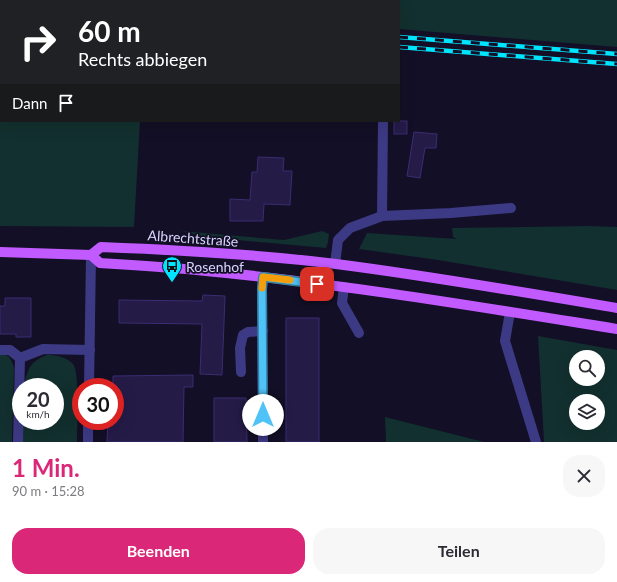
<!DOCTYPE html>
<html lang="de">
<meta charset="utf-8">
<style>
body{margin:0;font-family:Lato,sans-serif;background:#f7f7f7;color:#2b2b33;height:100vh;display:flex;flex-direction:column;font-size:15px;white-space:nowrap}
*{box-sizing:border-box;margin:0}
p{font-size:13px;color:#7c7c81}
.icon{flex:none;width:22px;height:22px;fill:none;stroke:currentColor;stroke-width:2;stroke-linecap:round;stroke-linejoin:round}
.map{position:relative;height:442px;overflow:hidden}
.details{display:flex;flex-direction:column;background:#fff;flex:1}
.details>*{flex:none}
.hud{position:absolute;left:0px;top:0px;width:400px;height:122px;box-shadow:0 4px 16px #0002;background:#202124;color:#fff;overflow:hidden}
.fabs{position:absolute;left:569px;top:350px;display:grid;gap:8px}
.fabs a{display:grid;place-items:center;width:36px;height:36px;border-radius:50%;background:#fff;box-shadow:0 4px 16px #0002;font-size:20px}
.speed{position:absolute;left:12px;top:378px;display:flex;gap:8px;font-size:20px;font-weight:700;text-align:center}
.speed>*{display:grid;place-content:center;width:52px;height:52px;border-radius:50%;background:#fff;box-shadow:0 4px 16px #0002;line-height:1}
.speed small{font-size:10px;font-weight:400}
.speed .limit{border:6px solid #d22;background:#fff;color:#111}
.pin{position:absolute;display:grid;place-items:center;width:34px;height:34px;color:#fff;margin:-17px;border-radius:8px;box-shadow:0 2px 6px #0006}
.me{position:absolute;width:44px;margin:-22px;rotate:0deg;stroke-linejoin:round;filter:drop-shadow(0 0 3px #0008)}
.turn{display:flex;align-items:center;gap:14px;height:84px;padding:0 12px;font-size:18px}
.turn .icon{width:52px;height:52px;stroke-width:2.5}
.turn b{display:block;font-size:28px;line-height:34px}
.then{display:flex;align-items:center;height:38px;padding:0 12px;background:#0003;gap:8px;font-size:15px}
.round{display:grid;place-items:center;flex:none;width:42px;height:42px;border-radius:16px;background:#f7f7f7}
.head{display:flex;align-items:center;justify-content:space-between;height:68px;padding:0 12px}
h1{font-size:24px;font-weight:700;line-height:30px;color:#db2777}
.primary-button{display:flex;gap:8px;margin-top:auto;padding:8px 12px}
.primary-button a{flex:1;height:46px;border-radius:16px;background:#db2777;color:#fff;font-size:16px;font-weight:700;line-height:46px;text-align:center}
.primary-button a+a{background:#f7f7f7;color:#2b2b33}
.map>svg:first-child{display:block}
.green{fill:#12302f;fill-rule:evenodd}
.building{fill:#241b47;stroke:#3b2d73}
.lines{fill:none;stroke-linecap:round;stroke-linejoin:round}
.minor{stroke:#3d3a85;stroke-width:10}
.major{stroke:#c25bff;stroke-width:10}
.rail-casing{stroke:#00e5ff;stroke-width:4.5}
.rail{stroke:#130f26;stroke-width:3;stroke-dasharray:9;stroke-linecap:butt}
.route-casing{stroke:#337fa1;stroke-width:10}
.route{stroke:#4fc3f7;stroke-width:7}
.slow{stroke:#f59e0b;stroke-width:7}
.labels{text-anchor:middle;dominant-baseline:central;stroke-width:3.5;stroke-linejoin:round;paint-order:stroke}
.street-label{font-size:14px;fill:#d9d4ff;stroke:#130f26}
.poi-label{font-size:14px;fill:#d9d4ff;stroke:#130f26;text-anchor:start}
</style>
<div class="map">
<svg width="617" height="442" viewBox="0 0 617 442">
<rect width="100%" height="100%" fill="#130f26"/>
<g class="green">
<path d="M 67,0 L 617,0 L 617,47 L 399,29 L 399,1 Z"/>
<path d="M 0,55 L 1,121 L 140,121 L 134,227 L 0,226 Z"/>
<path d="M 588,226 L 617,227 L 617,290 L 438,260 L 359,249 L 367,233 L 457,239 L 453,237 L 452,228 Z"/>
<path d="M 181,231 L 284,240 L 322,231 L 329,234 L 328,242 L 326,248 L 205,237 Z"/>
<path d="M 538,336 L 617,350 L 617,442 L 544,442 ZM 576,357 L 598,357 L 598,379 L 576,379 ZM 576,401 L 598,401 L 598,423 L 576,423 Z"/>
<path d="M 0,354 C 9,354 12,360 14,368 L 12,442 L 0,442 Z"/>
<path d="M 47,355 C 57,355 66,357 73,364 C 80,372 77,428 77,442 L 23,442 L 23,421 L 55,421 L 55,387 L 24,387 C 27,370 30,361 47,355 Z"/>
<path d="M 385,417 L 484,442 L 386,442 Z"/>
</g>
<g class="building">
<rect x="394" y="121" width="13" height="13"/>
<path d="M 414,132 L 437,134 L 436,148 L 425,148 L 420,178 L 407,176 Z"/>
<path d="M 258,157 L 284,158 L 283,171 L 292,171 L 290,205 L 264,204 L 263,221 L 230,221 L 230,199 L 250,200 L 252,172 L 257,172 Z"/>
<path d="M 203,295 L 225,296 L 222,375 L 200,374 L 202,324 L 119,323 L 119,300 L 202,301 Z"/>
<path d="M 5,298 L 31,298 L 31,337 L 16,337 L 16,334 L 0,334 L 0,306 L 5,306 Z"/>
<rect x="286" y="318" width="33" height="124"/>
<path d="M 193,375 L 193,387 L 184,387 L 183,442 L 107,442 L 108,421 L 115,421 L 115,387 L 113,387 L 113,376 Z"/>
<path d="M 214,398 L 246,398 L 247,442 L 214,442 Z"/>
</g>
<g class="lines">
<g class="minor">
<path d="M 382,216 L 383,121"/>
<path d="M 335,264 L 338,240 L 350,228 L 382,216 L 451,213 L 511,208"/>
<path d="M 344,287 L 342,303 L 359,333"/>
<path d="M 510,312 L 505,341 L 536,442"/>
<path d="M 0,350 L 10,350 L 20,358 L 43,349 L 90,350"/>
<path d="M 241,372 L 240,348 L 243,335 L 248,332 L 263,331"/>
<path d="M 89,387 L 91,255"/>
<path d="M 18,442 L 20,358"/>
<path d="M 88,442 L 88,421"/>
<path d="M 263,442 L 262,289 L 263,277"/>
</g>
<g class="major">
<path d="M 0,252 L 91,255 L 100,263 C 135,265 171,267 206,271 C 344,284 480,307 617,329"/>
<path d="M 91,255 L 101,247 C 179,250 258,254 336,264 C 430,276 523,292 617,308"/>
</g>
<g class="rail-casing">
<g id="rail">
<path d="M 0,8 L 1,8"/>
<path d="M 0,18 L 1,18"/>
<path d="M 399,37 L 617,54"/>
<path d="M 399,47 L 617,64"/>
</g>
</g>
<use href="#rail" class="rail"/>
</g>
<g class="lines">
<g class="route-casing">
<path id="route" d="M 263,415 L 262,289 L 263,277 L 317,284"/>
</g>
<use href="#route" class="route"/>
<path class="slow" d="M 262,288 L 263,277 L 290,280"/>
</g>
<defs>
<g id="bus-pin" transform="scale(1)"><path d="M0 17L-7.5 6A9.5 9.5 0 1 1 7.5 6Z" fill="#00e5ff" stroke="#130f26"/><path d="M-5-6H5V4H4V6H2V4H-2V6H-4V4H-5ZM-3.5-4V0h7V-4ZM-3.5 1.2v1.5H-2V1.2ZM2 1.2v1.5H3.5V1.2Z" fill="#111"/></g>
</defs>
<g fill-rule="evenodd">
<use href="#bus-pin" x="172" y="266"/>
</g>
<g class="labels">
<g class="street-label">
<text transform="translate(193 238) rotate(4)">Albrechtstraße</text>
</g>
<g class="poi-label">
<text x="186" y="266">Rosenhof</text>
</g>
</g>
</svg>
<div class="fabs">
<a><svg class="icon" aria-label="search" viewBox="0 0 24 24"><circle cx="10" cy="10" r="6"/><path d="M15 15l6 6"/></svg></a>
<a><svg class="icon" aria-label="layers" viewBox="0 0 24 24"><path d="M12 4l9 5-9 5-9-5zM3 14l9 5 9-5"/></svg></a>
</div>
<div class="speed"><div>20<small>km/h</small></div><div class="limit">30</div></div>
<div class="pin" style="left:317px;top:284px;background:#d93025"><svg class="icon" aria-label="arrive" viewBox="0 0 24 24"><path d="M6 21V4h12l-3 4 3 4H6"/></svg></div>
<svg class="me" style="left:263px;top:415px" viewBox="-20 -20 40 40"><circle r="19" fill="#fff"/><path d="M0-13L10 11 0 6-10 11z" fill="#4fc3f7"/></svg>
<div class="hud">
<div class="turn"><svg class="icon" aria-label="right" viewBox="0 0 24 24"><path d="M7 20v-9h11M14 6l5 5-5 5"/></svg><div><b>60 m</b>Rechts abbiegen</div></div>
<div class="then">Dann<svg class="icon" aria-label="arrive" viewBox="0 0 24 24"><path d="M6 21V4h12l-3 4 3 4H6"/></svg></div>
</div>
</div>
<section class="details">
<div class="head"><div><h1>1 Min.</h1><p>90 m · 15:28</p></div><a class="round"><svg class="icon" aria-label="close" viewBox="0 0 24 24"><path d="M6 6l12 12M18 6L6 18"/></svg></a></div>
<div class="primary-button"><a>Beenden</a><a>Teilen</a></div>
</section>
